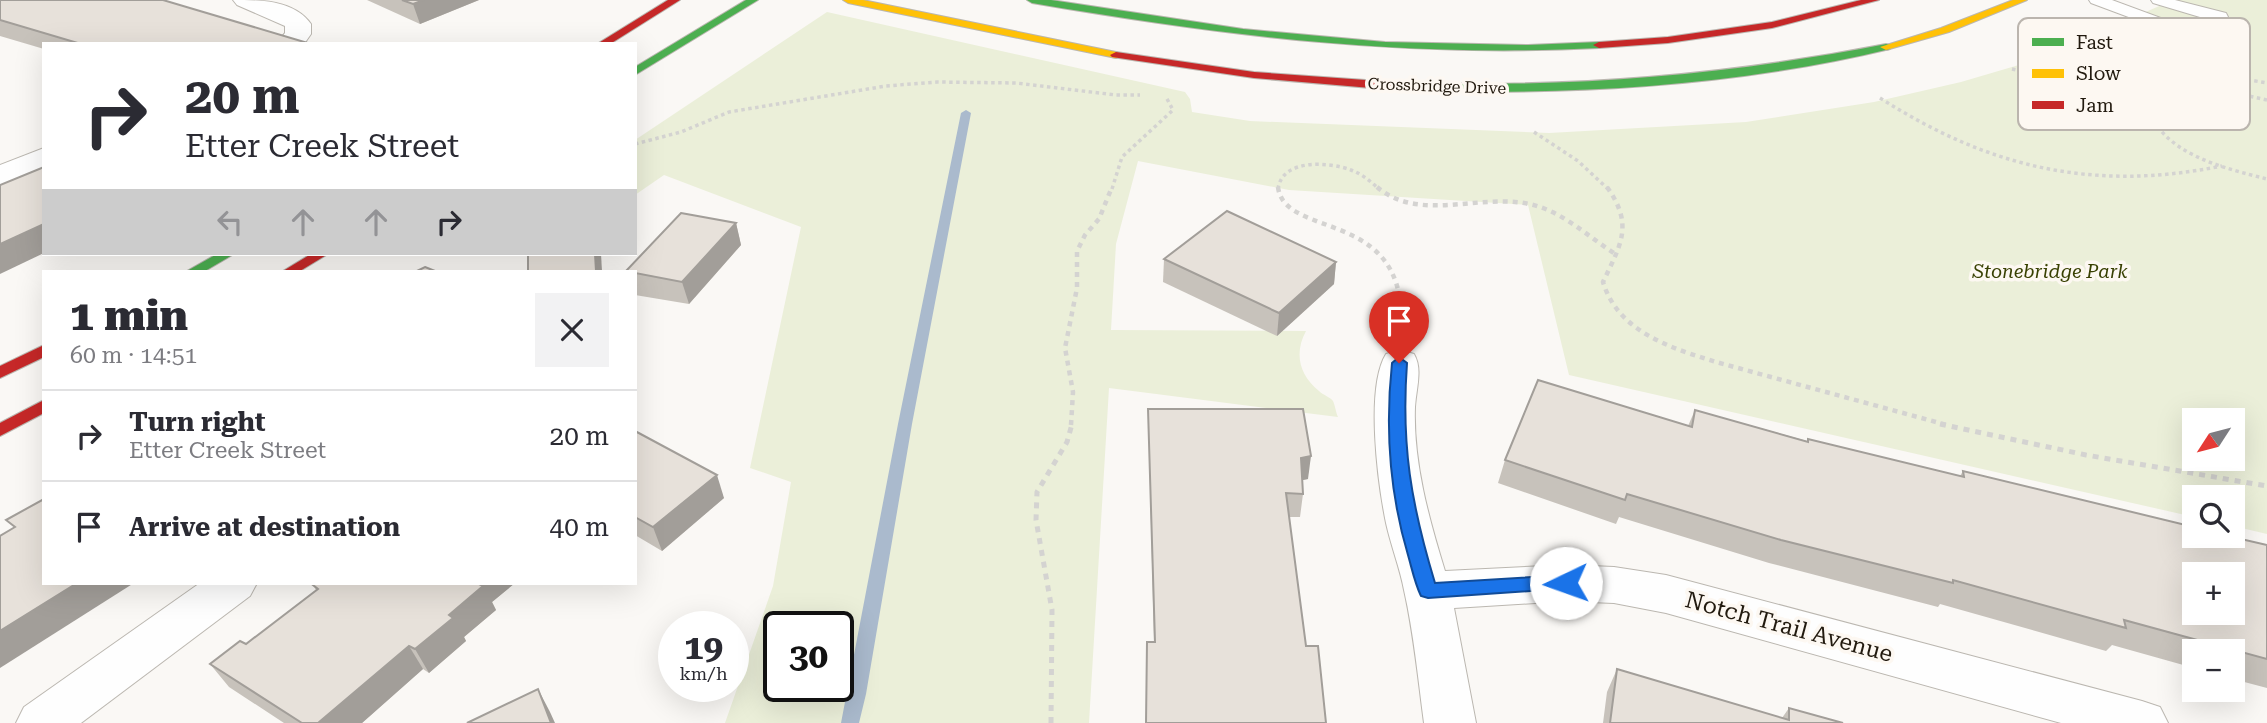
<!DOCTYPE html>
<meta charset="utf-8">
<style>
body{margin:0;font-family:"Roboto Serif",serif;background:#f2f2f3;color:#2b2b33;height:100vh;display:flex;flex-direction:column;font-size:26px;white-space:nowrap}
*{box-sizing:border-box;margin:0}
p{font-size:23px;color:#7c7c81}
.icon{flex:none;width:38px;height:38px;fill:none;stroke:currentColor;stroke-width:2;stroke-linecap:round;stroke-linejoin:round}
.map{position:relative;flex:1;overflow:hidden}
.sheet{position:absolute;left:42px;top:270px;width:595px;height:315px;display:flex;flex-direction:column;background:#fff;border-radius:0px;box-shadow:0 7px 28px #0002}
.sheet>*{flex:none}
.guide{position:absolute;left:42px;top:42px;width:595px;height:214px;border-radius:0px;box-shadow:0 7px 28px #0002;background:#fff;color:#2b2b33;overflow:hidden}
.needle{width:46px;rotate:234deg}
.controls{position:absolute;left:2182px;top:408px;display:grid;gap:14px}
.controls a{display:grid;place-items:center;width:63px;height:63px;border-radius:0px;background:#fff;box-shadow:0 7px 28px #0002;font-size:35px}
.speed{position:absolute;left:658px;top:611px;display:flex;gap:14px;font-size:35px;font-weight:700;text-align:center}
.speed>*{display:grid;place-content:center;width:91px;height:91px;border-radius:50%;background:#fff;box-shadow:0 7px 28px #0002;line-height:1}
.speed small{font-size:18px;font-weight:400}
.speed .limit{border:4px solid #111;border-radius:10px;background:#fff;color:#111}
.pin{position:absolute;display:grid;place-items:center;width:60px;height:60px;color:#fff;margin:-72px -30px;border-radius:50% 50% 50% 0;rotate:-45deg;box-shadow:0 0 7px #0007}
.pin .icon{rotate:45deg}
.me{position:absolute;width:77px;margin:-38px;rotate:267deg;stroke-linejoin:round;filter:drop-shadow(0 0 5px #0008)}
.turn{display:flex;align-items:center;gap:24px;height:147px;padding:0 28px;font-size:32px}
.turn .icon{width:91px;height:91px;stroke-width:2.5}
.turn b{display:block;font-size:49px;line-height:60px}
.lanes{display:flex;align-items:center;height:66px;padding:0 28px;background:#0003;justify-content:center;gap:35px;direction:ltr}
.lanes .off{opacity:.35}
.round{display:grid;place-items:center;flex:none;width:74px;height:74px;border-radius:0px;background:#f2f2f3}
.head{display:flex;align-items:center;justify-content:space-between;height:119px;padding:0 28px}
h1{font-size:42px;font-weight:800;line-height:52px}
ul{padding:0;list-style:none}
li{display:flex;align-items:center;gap:21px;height:91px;padding:0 28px;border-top:2px solid #e1e1e2}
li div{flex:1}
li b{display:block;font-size:26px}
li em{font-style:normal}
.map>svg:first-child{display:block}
.green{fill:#ebefd9;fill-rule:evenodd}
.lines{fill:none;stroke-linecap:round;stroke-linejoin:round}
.stream{fill:#aabacd;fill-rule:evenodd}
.lane-casing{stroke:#bbb7b0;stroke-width:2}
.street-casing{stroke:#bbb7b0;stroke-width:2}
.fast-casing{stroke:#bbb7b0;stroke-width:2}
.slow-casing{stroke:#bbb7b0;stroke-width:2}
.jam-casing{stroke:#bbb7b0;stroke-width:2}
.path-far2{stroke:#d4d3d1;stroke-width:3.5;stroke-dasharray:3.5 3.5;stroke-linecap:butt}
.path-far1{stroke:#d4d3d1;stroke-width:4.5;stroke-dasharray:5 5;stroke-linecap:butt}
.path{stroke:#d4d3d1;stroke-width:5;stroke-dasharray:6 6;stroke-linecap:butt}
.lane{fill:#fefefe;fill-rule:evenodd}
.street{fill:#fefefe;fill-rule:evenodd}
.fast{fill:#4caf50;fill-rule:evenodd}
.slow{fill:#ffc107;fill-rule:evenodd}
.jam{fill:#c62828;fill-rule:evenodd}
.wall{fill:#c7c2bb}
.shaded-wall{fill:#a29e99}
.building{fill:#e7e1da;stroke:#a29e99;stroke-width:2;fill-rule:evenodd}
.route{fill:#1a73e8;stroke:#114b97;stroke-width:2}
.labels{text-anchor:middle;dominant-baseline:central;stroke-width:7;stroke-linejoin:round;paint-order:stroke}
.far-street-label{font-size:16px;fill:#221a0f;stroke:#fdf8f2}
.park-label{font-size:19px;font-style:italic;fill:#394103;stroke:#fdf8f2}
.near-street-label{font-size:23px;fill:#221a0f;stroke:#fdf8f2}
.key{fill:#fdf8f2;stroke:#bbb5ae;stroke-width:2}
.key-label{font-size:19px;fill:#221a0f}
</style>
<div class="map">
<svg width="2267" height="723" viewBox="0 0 2267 723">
<rect width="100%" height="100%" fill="#faf8f5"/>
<path class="green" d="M 2173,0 L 2267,0 L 2267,534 L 2233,526 L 2233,497 L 2194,497 L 2194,517 L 1569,375 L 1528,205 L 1289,190 L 1138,161 L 1116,244 L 1111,330 L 1306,331 C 1294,353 1299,375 1319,391 C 1323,395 1330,397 1333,401 C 1335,405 1336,413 1338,417 L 1109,388 L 1089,723 L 725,723 L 773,586 L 791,482 L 750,468 L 801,227 L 664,175 L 635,195 L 635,140 L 827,12 L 1185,92 L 1190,99 L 1192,112 L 1250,121 L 1549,133 L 1746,122 L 1874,102 L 1961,82 L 2036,60 ZM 2194,420 L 2233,420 L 2233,458 L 2194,458 ZM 779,626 L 838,626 L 838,686 L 779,686 Z"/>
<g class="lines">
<path class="stream" d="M 966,110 L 971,113 L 912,424 L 866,694 L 859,723 L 841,723 L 898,424 L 961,113 Z"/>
<g class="lane-casing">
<path id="lane" d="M 2089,0 L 2112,0 L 2204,34 L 2210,20 L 2153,3 L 2151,0 L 2175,0 L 2226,13 L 2228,17 L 2218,42 L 2209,47 L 2091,3 Z"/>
</g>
<g class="street-casing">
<g id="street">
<path d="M 233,0 C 260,0 294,0 311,24 L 311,34 L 304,44 L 276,44 L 285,33 L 285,26 L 237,5 Z"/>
<path d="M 44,148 L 44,169 L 0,187 L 0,165 Z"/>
<path d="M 1400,350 L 1414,354 C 1423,369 1416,389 1415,407 C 1413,462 1429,519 1445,571 L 1566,565 L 1614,567 L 1666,575 L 2142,701 L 2160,707 L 2168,723 L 2061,723 L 1666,613 L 1614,603 L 1566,601 L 1454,608 L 1476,723 L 1424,723 C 1418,679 1414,634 1404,590 C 1400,568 1391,546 1386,523 C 1378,484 1365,388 1386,354 Z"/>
<path d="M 200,583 L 257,583 L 250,596 L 81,723 L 16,723 L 24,707 Z"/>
</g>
</g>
<g class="fast-casing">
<g id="fast">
<path d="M 746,0 L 758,0 L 635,75 L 635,67 Z"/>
<path d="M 1027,0 L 1051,0 L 1243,29 L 1385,42 L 1528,45 L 1599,42 L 1605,45 L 1599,48 C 1403,58 1225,36 1032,3 Z"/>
<path d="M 1886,44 L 1890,45 L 1890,49 C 1728,88 1560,96 1394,90 L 1388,86 L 1394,82 C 1561,89 1723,76 1886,44 Z"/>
<path d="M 217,254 L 234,254 L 205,271 L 187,271 Z"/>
</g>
</g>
<g class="slow-casing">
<g id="slow">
<path d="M 843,0 L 863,0 L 1116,52 L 1122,55 L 1116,58 L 848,3 Z"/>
<path d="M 2013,0 L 2027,0 L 1949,32 L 1886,50 L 1880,47 L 1941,28 Z"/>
</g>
</g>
<g class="jam-casing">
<g id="jam">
<path d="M 668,0 L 680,0 L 610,44 L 597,44 Z"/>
<path d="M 1861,0 L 1879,0 L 1772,28 L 1668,43 L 1599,48 L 1593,45 L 1599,42 L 1668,37 L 1772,22 Z"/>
<path d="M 1116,52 L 1254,72 L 1394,82 L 1400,86 L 1394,90 L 1254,78 L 1112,57 L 1110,55 Z"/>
<path d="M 311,254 L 328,254 L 300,271 L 283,271 Z"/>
<path d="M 44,345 L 44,357 L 0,378 L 0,366 Z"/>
<path d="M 44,400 L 44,413 L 0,436 L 0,423 Z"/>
</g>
</g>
<g class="path-far2">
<path d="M 2012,69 L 2064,80 L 2108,80 L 2163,70 L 2216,74 L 2267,83"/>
<path d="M 1880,98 C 1990,168 2093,192 2222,166"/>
<path d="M 2267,100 C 2236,93 2169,78 2148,106 C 2161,154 2224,168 2267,179"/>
<path d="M 1534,132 L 1578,161 L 1608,189"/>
<path d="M 635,144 L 681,132 L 729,112 L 886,86 L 937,82 L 1016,83 L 1116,95 L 1140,95"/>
<path d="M 1112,189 L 1122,157 L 1173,110 L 1166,97"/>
<path d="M 1278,189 C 1282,158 1330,162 1351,170 C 1362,174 1370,181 1379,189"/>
</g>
<g class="path-far1">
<path d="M 1278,187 C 1284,239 1403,208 1401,320"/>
<path d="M 1377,187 C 1419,223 1479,193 1529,204 C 1563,211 1588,237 1617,255"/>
<path d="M 1607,187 C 1634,225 1621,244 1603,282 C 1618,332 1671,348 1716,362 L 1947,425"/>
<path d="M 1071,425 L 1073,392 L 1065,348 L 1077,288 L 1077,251 L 1085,235 L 1099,219 L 1112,187"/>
</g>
<g class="path">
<path d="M 1940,424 L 2086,455 L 2267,486"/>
<path d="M 1051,723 L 1052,610 L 1036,520 L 1037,492 L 1067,442 L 1072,424"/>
</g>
<use href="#lane" class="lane"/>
<use href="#street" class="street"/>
<use href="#fast" class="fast"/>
<use href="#slow" class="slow"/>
<use href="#jam" class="jam"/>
</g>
<g class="wall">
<path d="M 0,0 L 311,44 L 44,44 L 44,49 L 0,36 Z"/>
<path d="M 367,0 L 479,0 L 420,24 Z"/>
<path d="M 736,223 L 741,245 L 689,304 L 635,295 L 635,271 Z"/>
<path d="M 1164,259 L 1336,262 L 1334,284 L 1277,336 L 1163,282 Z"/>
<path d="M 1148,409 L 1308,479 L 1302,480 L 1303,494 L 1300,517 L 1289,517 L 1154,642 Z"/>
<path d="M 1695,410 L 1807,441 L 1808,439 L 1960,476 L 1963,471 L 2267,545 L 2267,688 L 2233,679 L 2233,651 L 2194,651 L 2194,668 L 2112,645 L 2106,651 L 1940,604 L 1938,607 L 1769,563 L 1619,517 L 1616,524 L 1498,483 L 1505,460 L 1688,426 Z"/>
<path d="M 635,431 L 724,498 L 662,551 L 635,535 Z"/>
<path d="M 316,583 L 515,583 L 492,602 L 496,610 L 464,637 L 466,641 L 429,673 L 423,669 L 362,723 L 284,723 L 229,687 L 210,664 L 246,644 L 316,590 L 313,585 Z"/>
<path d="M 1617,669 L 1782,718 L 1789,708 L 1843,723 L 1603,723 L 1607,692 Z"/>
</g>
<g class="shaded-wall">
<path d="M 424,0 L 479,0 L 420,24 L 413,4 Z"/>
<path d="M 736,223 L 741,245 L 689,304 L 682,282 Z"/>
<path d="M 44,224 L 44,253 L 0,274 L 0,244 Z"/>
<path d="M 595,254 L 601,254 L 602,271 L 596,271 Z"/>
<path d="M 1336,262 L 1334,284 L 1277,336 L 1279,313 Z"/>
<path d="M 1311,456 L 1308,479 L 1298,481 L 1301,458 Z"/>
<path d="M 717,475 L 724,498 L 662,551 L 653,527 Z"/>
<path d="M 77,583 L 134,583 L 0,668 L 0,631 Z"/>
<path d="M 476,583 L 515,583 L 492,602 L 496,610 L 464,637 L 466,641 L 429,673 L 415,649 Z"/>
<path d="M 409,646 L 423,669 L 362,723 L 318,723 Z"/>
<path d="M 538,689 L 550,712 L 555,723 L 551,723 Z"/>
</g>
<g class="building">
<path d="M 0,0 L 163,0 L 311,44 L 81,44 L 0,20 Z"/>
<path d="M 402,0 L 424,0 L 413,4 Z"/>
<path d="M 44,167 L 44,224 L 0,244 L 0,185 Z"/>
<path d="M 1227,211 L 1336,262 L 1279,313 L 1164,259 Z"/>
<path d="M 681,213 L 736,223 L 682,282 L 635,273 L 635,271 L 626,271 Z"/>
<path d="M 528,254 L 595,254 L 596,271 L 528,271 Z"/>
<path d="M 425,267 L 435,271 L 417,271 Z"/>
<path d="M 1538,380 L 1692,427 L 1695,410 L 1808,442 L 1808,439 L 1964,477 L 1963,471 L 2194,527 L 2194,536 L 2228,536 L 2267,545 L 2267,659 L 2124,620 L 2126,628 L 1953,580 L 1953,583 L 1781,540 L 1627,494 L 1625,500 L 1505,460 ZM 2194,574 L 2233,574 L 2233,612 L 2194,612 Z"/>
<path d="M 1148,409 L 1303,409 L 1311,456 L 1301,458 L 1303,494 L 1286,493 L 1306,646 L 1318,646 L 1326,723 L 1146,723 L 1147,642 L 1155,642 Z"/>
<path d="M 635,431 L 717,475 L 653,527 L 635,517 Z"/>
<path d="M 44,499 L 44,583 L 77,583 L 0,631 L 0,536 L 15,527 L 6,520 Z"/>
<path d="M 316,583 L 477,583 L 483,586 L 449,615 L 453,618 L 415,649 L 409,646 L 318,723 L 302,723 L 210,664 L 240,641 L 246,644 L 318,589 L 313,585 Z"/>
<path d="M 1617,669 L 1789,720 L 1789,708 L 1843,723 L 1610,723 Z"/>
<path d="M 538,689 L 551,723 L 467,723 Z"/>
</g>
<path class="route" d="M 1399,357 L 1407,363 C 1401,445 1411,504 1435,583 L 1566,575 L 1573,577 L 1575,583 L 1573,588 L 1428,598 L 1421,596 C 1415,584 1412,569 1408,555 C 1389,491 1385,429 1392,363 Z"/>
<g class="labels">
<g class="far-street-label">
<text transform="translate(1437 86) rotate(2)">Crossbridge Drive</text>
</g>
<g class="park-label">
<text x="2050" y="271">Stonebridge Park</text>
</g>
<g class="near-street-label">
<text transform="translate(1789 627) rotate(15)">Notch Trail Avenue</text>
</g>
</g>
<rect x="2018" y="18" width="232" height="112" rx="10" class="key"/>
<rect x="2032" y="38" width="32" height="8" fill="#4caf50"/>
<rect x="2032" y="69" width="32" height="9" fill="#ffc107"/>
<rect x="2032" y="101" width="32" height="8" fill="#c62828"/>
<g class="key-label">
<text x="2076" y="49">Fast</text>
<text x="2076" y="80">Slow</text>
<text x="2076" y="112">Jam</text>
</g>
</svg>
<div class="controls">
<a><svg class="needle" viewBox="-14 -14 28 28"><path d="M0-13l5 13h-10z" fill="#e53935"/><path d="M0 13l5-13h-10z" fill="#7c7c81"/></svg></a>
<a><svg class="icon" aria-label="search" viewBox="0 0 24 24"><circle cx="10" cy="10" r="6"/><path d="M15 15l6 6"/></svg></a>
<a>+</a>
<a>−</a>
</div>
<div class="speed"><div>19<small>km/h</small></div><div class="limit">30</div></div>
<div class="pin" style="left:1399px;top:363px;background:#d93025"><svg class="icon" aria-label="arrive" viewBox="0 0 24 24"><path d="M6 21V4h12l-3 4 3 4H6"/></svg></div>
<svg class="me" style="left:1566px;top:583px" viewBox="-20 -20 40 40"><circle r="19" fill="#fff"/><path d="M0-13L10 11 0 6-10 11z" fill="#1a73e8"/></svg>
<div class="guide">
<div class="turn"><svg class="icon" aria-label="right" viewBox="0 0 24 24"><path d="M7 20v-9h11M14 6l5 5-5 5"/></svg><div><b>20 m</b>Etter Creek Street</div></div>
<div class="lanes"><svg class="icon off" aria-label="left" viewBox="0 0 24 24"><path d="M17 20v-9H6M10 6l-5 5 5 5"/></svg><svg class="icon off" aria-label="ahead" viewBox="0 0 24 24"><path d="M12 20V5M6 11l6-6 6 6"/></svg><svg class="icon off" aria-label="ahead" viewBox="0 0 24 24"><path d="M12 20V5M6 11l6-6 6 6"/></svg><svg class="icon" aria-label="right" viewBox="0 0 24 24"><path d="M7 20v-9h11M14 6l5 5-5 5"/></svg></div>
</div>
<section class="sheet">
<div class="head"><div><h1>1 min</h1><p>60 m · 14:51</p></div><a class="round"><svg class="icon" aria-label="close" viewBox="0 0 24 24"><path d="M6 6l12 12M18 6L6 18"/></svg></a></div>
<ul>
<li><svg class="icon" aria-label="right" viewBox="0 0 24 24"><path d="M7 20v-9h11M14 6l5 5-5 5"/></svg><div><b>Turn right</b><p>Etter Creek Street</p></div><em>20 m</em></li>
<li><svg class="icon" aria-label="arrive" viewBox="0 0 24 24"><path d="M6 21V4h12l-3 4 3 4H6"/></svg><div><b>Arrive at destination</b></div><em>40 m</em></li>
</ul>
</section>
</div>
